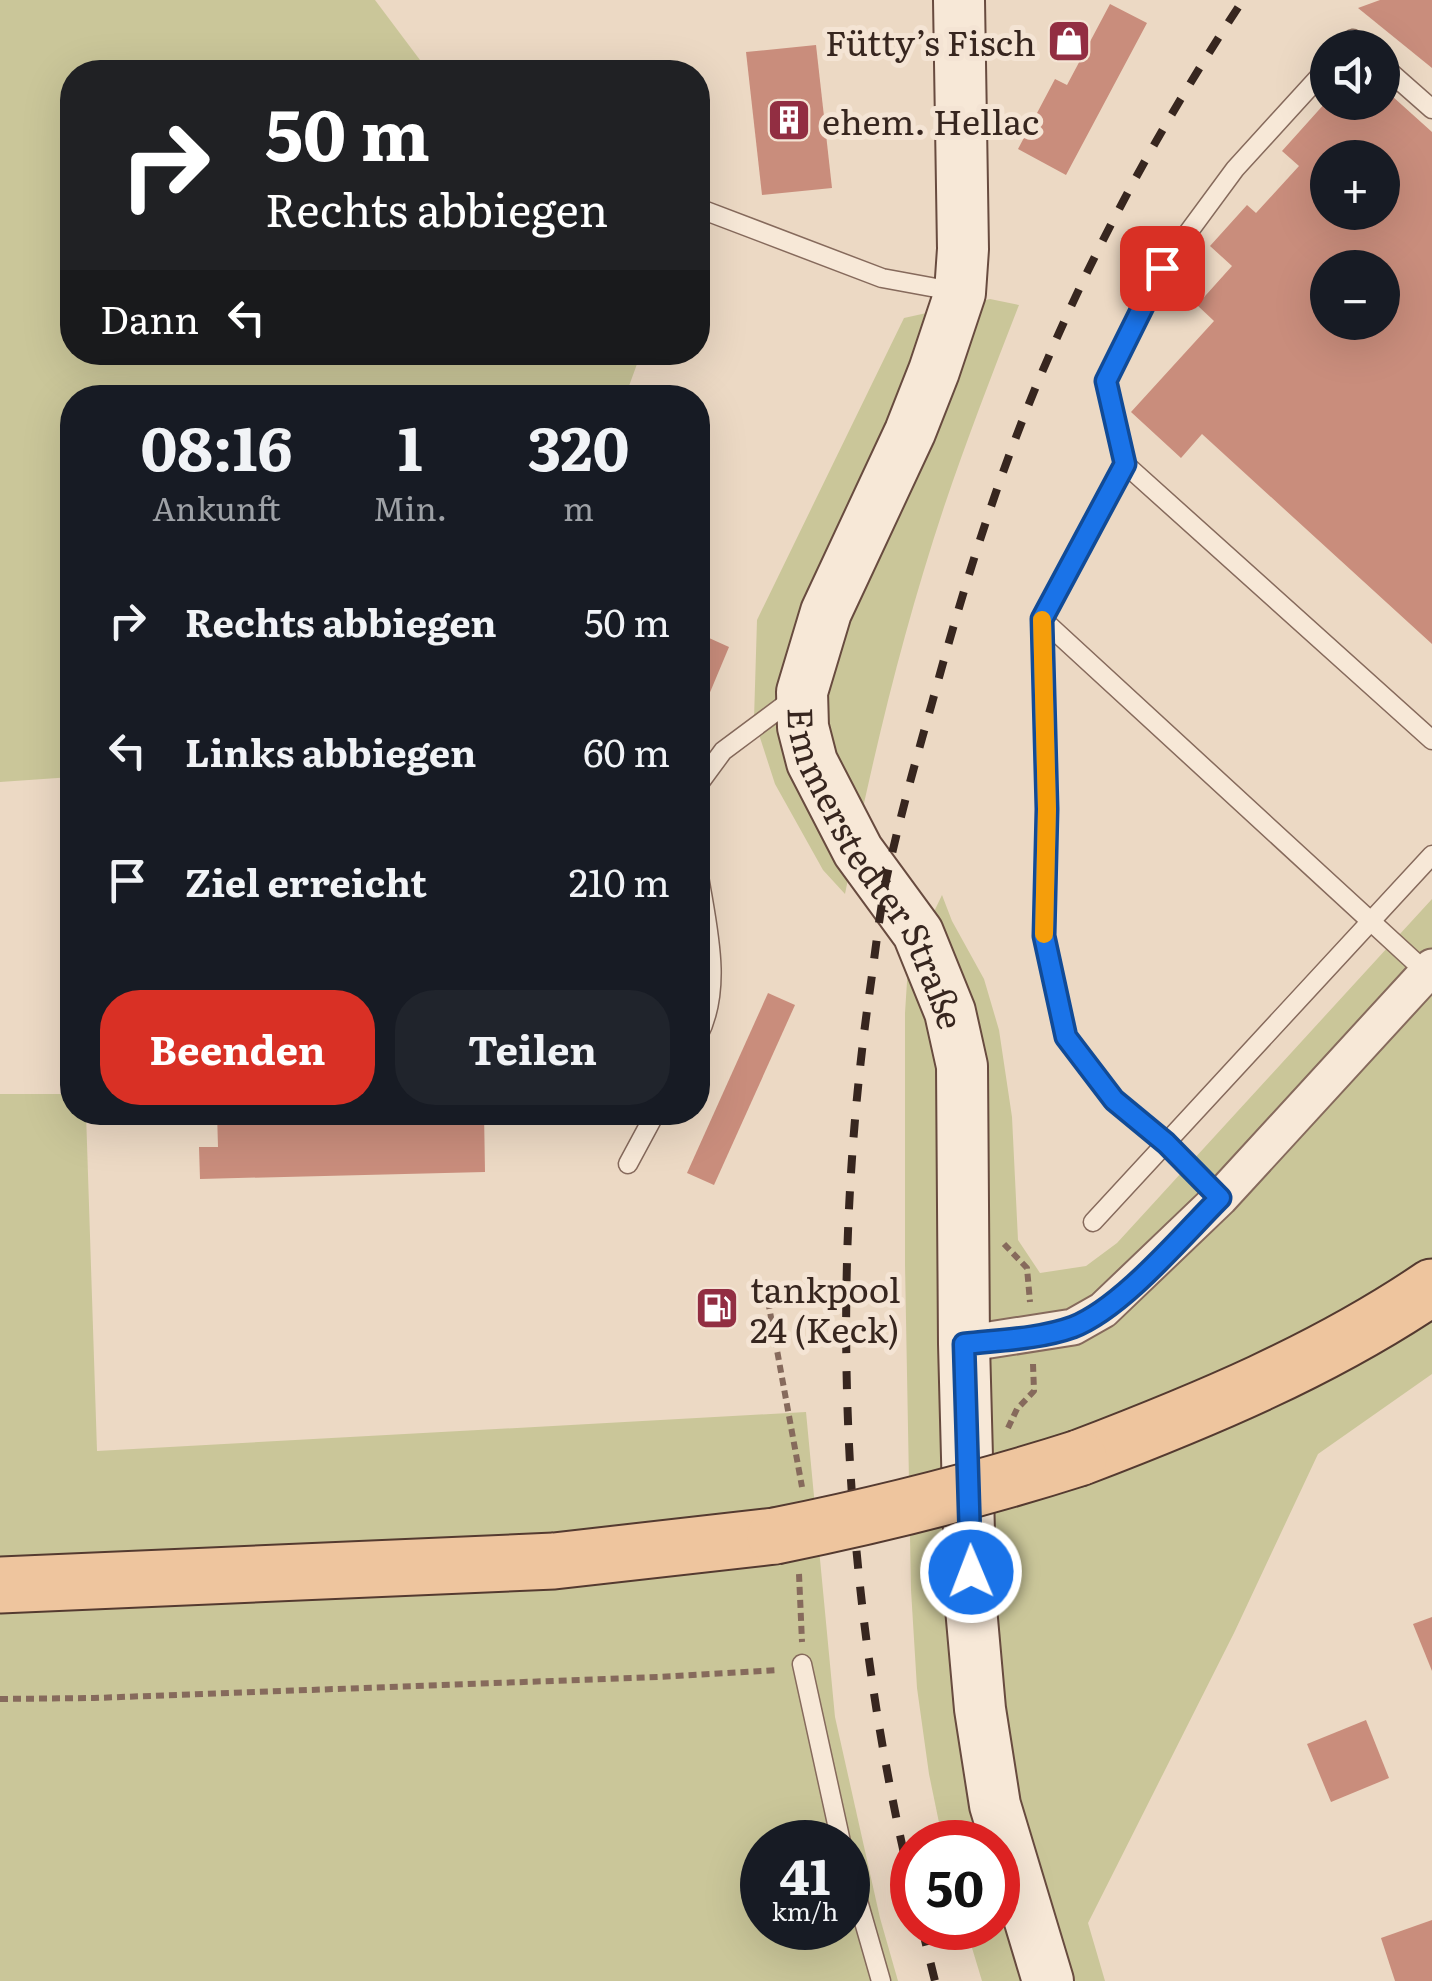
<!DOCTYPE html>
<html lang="de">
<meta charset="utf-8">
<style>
body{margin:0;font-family:Literata,serif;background:#20242c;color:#f1f3f6;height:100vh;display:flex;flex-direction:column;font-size:38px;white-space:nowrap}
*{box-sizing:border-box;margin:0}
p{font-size:32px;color:#9ea1a6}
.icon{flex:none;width:55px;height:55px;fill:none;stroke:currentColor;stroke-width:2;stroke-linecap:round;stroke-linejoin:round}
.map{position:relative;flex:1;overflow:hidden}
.sheet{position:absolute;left:60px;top:385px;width:650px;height:740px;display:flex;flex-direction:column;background:#171b24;border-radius:40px;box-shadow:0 10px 40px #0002}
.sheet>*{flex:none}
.banner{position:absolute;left:60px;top:60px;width:650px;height:305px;border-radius:40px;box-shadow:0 10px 40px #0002;background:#202124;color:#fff;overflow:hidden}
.controls{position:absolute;left:1310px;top:30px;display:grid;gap:20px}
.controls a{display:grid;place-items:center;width:90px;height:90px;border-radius:50%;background:#171b24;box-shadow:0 10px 40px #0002;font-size:50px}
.speed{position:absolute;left:740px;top:1820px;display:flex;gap:20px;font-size:50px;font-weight:700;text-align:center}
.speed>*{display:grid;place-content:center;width:130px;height:130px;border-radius:50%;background:#171b24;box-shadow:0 10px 40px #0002;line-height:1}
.speed small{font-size:25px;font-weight:400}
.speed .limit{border:15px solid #d22;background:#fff;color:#111}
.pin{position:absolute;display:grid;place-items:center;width:85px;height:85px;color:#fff;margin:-42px;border-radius:20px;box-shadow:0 5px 15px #0006}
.me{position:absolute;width:110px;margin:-55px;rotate:359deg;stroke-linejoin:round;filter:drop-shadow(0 0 8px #0008)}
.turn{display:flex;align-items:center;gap:35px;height:210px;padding:0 40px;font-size:45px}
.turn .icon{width:130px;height:130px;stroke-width:2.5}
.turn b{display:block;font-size:70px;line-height:85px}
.then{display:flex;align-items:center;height:95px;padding:0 40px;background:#0003;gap:20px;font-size:38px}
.eta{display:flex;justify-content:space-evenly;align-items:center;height:170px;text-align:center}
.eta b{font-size:60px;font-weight:700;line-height:70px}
.cta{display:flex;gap:20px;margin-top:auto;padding:20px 40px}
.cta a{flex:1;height:115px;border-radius:40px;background:#d93025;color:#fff;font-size:40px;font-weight:700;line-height:115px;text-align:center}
.cta a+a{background:#20242c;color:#f1f3f6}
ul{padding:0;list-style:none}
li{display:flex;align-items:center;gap:30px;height:130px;padding:0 40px}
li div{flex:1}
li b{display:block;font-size:38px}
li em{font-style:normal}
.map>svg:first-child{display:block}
.green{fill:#cac699;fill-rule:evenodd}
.building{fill:#c98d7c;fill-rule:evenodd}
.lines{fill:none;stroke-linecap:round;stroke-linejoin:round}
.lane-casing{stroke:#866a5c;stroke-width:21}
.street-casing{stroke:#866a5c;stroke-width:39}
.secondary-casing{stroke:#684b3f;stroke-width:54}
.primary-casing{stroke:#543a30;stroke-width:59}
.path{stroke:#866a5c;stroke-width:6;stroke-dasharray:8 5;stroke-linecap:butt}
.lane{stroke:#f7e8d7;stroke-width:18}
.street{stroke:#f7e8d7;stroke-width:35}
.secondary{stroke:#f7e8d7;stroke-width:50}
.primary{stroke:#eec59e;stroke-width:55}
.rail{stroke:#37261f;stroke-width:8;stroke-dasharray:18 18;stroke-linecap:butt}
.primary-bridge-casing{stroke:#543a30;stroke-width:59;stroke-linecap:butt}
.primary-bridge{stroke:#eec59e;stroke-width:55}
.route-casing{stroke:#114b97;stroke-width:25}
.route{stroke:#1a73e8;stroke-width:18}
.slow{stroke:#f59e0b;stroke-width:18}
.labels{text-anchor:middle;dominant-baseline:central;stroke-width:10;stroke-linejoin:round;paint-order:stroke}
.poi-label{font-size:35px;fill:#37261f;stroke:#f4e4d4;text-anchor:start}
.street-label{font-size:35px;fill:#37261f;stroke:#f4e4d4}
</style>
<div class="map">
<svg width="1432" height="1981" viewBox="0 0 1432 1981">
<rect width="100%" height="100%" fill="#ecd9c4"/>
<g class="green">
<path d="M 0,0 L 375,0 L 429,72 L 72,72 L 72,352 L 641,353 L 625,397 L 72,398 L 72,777 L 0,782 Z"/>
<path d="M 990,299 L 1019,305 C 993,372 967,439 944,507 C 902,633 871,764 845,894 L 823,870 L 775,784 L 754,719 L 757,620 L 904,318 Z"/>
<path d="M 942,895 L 952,921 L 984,979 L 999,1030 L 1012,1117 L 1018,1240 L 1040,1273 L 1086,1266 L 1117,1243 L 1432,899 L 1432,1374 L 1318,1454 L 1234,1633 L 1088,1923 L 1105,1981 L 982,1981 L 966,1928 L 998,1928 L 998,1842 L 943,1842 L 929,1774 L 917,1688 L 911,1590 L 905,1265 L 905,1013 L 908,966 Z"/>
<path d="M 0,1094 L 72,1094 L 72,1112 L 86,1113 L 97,1451 L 806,1412 L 835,1717 L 880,1918 L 898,1981 L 0,1981 ZM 762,1842 L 848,1842 L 848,1928 L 762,1928 Z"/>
</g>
<g class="building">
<path d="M 1380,0 L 1432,0 L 1432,68 L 1358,8 Z"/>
<path d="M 1110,4 L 1147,23 L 1066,175 L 1018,149 L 1055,79 L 1067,85 Z"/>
<path d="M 816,45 L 832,188 L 762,195 L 746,52 Z"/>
<path d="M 1382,87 L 1432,132 L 1432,644 L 1202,434 L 1181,458 L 1131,412 L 1214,321 L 1197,305 L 1232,266 L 1210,246 L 1247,205 L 1256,213 L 1299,166 L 1282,151 L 1326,102 L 1382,102 ZM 1328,158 L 1382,158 L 1382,212 L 1328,212 ZM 1328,268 L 1382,268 L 1382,322 L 1328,322 Z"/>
<path d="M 698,633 L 729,647 L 698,721 Z"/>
<path d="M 768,993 L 795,1005 L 714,1185 L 687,1173 Z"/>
<path d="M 217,1112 L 484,1112 L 485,1172 L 200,1179 L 199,1147 L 218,1147 Z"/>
<path d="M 1432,1617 L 1432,1671 L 1413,1624 Z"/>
<path d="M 1366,1720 L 1389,1778 L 1331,1802 L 1307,1744 Z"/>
<path d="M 1432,1920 L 1432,1981 L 1395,1981 L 1381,1938 Z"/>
</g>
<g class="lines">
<g class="lane-casing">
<g id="lane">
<path d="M 1346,48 L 1353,39 L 1363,48"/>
<path d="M 1382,65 L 1432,109"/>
<path d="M 698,208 L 882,278 L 958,292"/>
<path d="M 1125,464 L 1432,740"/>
<path d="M 1042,619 L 1427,973"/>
<path d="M 698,785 L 723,751 L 794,698"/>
<path d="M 698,870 C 706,923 724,986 698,1036"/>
<path d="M 628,1164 L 656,1112"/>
<path d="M 1220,1198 L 1166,1143 L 1115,1100 L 1066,1037 L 1044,936 L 1047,809 L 1042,619 L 1125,464 L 1106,381 L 1135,320 L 1162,268 L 1235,169 L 1328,67"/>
<path d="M 1093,1222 L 1432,855"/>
<path d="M 802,1664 L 841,1842"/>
<path d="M 848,1866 L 881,1981"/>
</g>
</g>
<g class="street-casing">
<path id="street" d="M 964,1344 L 1073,1327 L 1103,1310 L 1220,1198 L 1432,967"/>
</g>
<g class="secondary-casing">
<g id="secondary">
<path id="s1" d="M 959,0 L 963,249 L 960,293 L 934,371 L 910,432 L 826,612 L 802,692 L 803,727 L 812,762 L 858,851 L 918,933 L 950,1012 L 962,1066 L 964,1344 L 971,1608 L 980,1709 L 995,1805 L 1048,1981"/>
</g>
</g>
<g class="primary-casing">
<g id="primary">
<path d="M 1079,1458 C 1202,1411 1323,1361 1432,1287"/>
<path d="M 0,1585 L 554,1561 L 775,1536"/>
</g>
</g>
<g class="path">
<path d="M 1004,1244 L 1027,1268 L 1030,1302"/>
<path d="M 768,1301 L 802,1487"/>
<path d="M 1008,1428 L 1017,1409 L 1034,1391 L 1033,1364"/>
<path d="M 799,1574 L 802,1642"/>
<path d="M 0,1699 L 94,1698 L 658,1677 L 778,1670"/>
</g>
<use href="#lane" class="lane"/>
<use href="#street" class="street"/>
<use href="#secondary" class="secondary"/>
<use href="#primary" class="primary"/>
<g class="rail">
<path d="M 912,1888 C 843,1600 828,1295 868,1003 C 874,964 878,924 885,885 C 898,824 915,763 932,703 C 964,585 1000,468 1049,356 C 1102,232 1169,112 1243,0"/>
<path d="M 922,1928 L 935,1981"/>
</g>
<g class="primary-bridge-casing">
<path id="primary-bridge" d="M 775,1536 C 879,1515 979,1490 1079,1458"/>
</g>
<use href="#primary-bridge" class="primary-bridge"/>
</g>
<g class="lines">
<g class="route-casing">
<path id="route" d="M 971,1572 L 964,1344 C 999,1340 1040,1339 1073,1327 C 1122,1308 1182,1236 1220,1198 L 1166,1143 L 1114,1100 L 1066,1037 L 1044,936 L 1047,809 L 1042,619 L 1125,464 L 1106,381 L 1162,268"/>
</g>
<use href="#route" class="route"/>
<path class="slow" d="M 1042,620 L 1047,809 L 1044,934"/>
</g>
<defs>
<g id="shop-square" transform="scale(2.25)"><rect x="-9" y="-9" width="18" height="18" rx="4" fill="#922e42" stroke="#f4e4d4"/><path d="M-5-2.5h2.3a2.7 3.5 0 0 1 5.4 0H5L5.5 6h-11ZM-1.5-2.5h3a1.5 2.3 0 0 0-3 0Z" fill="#fff"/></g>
<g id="building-square" transform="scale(2.25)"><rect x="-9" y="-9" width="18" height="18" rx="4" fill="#922e42" stroke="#f4e4d4"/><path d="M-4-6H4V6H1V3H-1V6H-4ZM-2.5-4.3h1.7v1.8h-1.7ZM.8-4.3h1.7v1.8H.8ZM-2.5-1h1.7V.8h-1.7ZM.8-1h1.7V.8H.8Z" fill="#fff"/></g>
<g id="fuel-square" transform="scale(2.25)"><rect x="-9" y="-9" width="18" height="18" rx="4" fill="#922e42" stroke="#f4e4d4"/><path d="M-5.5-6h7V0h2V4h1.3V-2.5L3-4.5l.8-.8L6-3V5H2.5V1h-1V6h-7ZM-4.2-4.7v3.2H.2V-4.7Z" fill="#fff"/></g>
</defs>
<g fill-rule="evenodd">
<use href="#shop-square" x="1069" y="41"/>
<use href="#building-square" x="789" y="120"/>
<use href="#fuel-square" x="717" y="1308"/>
</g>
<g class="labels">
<g class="poi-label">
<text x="1036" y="41" text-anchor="end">Fütty’s Fisch</text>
<text x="822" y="120">ehem. Hellac</text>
<text x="750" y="1288">tankpool<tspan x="750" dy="40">24 (Keck)</tspan></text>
</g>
<g class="street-label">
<text stroke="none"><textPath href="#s1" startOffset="918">Emmerstedter Straße</textPath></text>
</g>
</g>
</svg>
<div class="controls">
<a><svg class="icon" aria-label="sound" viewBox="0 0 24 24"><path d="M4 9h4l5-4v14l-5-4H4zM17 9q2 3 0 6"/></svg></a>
<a>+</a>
<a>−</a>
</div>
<div class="speed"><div>41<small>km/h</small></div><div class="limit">50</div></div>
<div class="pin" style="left:1162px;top:268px;background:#d93025"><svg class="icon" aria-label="arrive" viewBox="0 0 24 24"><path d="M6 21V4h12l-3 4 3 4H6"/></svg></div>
<svg class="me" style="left:971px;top:1572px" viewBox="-20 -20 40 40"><circle r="17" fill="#1a73e8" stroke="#fff" stroke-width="3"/><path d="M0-11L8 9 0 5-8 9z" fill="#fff"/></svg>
<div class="banner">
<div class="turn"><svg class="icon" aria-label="right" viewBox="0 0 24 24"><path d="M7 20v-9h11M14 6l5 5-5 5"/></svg><div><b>50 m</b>Rechts abbiegen</div></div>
<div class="then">Dann<svg class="icon" aria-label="left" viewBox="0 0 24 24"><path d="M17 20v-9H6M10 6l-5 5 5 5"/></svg></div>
</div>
<section class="sheet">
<div class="eta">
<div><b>08:16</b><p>Ankunft</p></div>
<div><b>1</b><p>Min.</p></div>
<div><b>320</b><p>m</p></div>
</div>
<ul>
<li><svg class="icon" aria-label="right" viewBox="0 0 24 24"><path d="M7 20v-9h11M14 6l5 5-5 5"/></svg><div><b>Rechts abbiegen</b></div><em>50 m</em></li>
<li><svg class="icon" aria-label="left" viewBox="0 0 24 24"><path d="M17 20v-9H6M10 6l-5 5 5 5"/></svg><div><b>Links abbiegen</b></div><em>60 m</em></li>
<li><svg class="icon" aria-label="arrive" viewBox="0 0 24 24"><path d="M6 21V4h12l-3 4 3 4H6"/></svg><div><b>Ziel erreicht</b></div><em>210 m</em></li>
</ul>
<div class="cta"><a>Beenden</a><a>Teilen</a></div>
</section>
</div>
